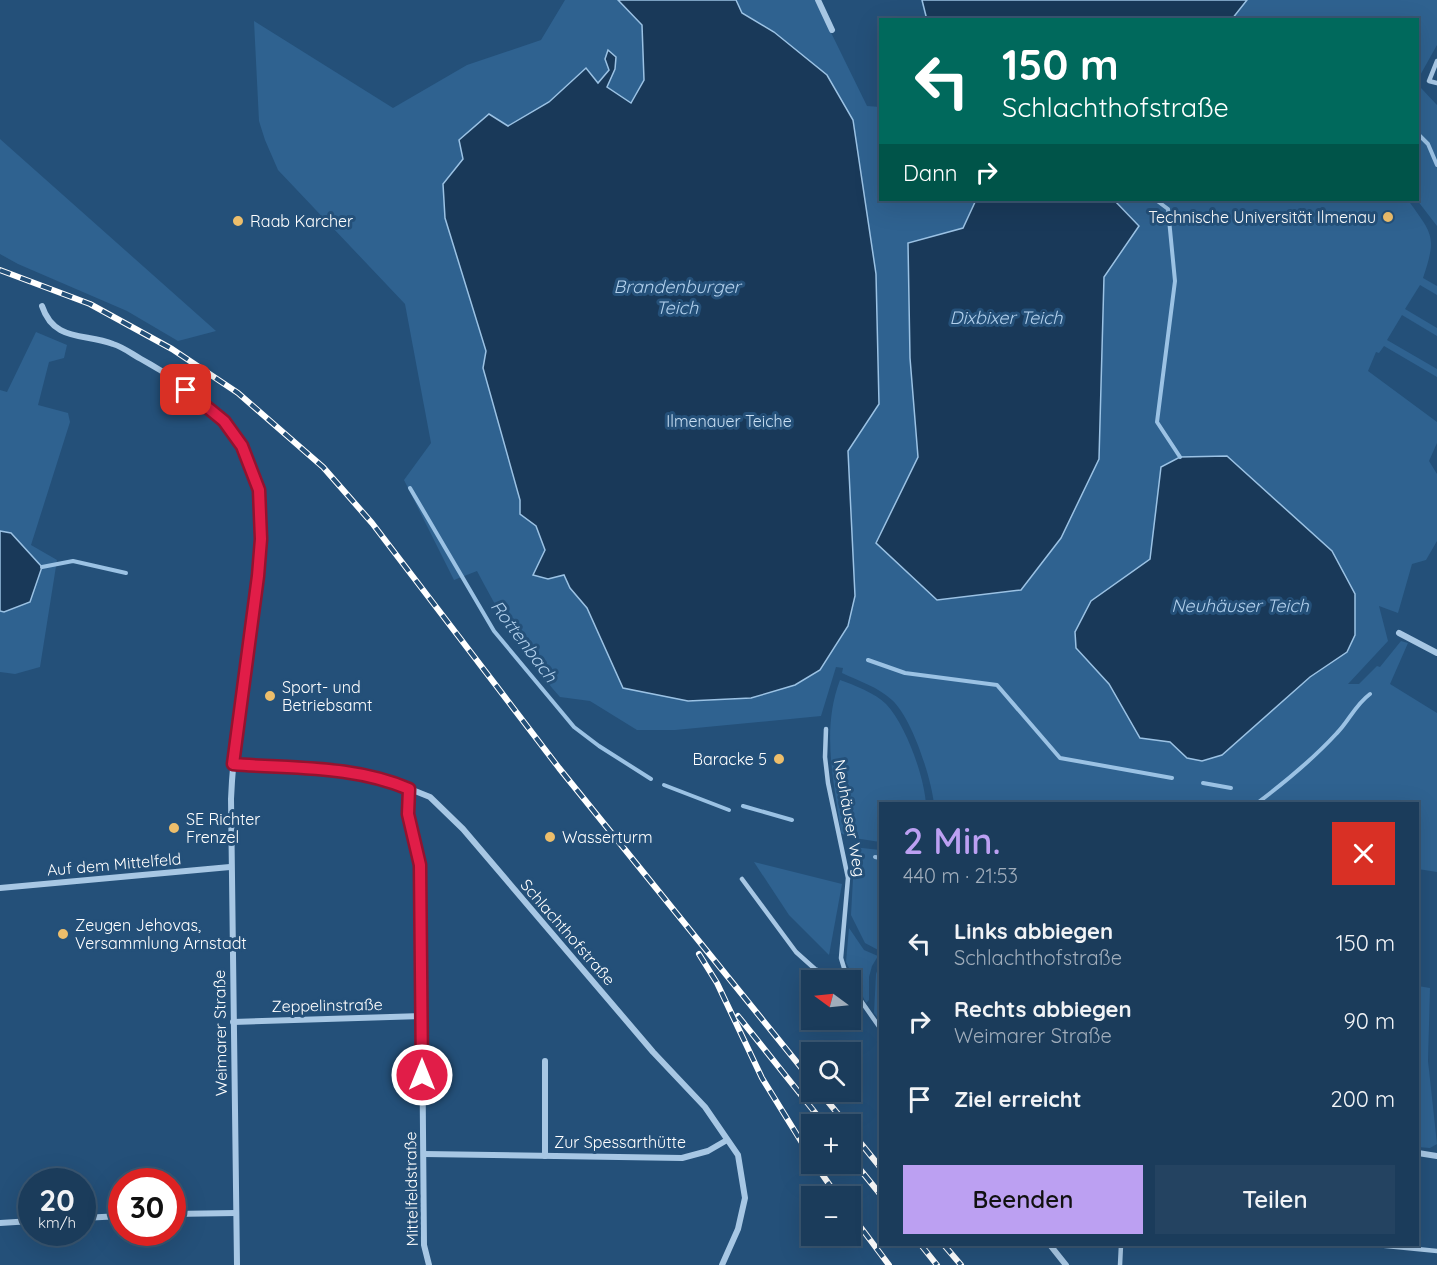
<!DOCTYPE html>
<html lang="de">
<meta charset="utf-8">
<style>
body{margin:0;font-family:Quicksand,sans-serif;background:#244361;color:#f1f3f6;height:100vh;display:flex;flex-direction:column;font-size:22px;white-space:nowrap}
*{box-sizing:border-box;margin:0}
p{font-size:20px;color:#a0adbb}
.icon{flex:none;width:33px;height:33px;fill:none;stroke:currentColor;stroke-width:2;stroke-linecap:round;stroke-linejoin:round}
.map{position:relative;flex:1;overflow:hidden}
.side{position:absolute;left:879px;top:802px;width:540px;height:444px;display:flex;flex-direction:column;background:#1b3c5b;border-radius:0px;box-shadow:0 6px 24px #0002,0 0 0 2px #395671}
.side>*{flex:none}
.banner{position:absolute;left:879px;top:18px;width:540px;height:183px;border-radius:0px;box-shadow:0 6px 24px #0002,0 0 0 2px #395671;background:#00695c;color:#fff;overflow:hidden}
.needle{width:39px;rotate:285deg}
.controls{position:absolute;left:801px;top:970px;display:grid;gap:12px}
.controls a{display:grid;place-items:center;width:60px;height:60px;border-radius:0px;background:#1b3c5b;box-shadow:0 6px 24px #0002,0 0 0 2px #395671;font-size:30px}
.speed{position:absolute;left:18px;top:1168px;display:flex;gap:12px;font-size:30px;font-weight:700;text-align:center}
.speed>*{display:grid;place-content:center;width:78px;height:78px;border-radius:50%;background:#1b3c5b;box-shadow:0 6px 24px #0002,0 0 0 2px #395671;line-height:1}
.speed small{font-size:15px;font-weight:400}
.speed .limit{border:9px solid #d22;background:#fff;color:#111}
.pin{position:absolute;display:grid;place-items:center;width:51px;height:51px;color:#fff;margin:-26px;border-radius:12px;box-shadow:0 3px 9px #0006}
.me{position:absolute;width:66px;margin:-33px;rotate:0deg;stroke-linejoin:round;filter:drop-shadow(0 0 4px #0008)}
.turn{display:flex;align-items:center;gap:21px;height:126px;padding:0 24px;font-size:27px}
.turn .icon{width:78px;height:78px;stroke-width:2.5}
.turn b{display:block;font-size:42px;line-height:51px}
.then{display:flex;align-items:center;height:57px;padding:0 24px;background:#0003;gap:12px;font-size:22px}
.round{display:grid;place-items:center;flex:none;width:63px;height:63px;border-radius:0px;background:#244361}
.overview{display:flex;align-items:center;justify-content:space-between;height:102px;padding:0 24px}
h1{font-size:36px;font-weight:600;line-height:45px;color:#bca0f2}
.primary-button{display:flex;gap:12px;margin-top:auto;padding:12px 24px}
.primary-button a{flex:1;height:69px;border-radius:0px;background:#bca0f2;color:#111;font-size:24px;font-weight:600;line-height:69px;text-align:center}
.primary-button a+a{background:#244361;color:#f1f3f6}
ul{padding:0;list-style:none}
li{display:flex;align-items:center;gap:18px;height:78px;padding:0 24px}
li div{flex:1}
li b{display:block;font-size:22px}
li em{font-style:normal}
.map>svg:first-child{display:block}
.green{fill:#2f6290}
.water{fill:#193959;stroke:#9bc2e4;stroke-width:1.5}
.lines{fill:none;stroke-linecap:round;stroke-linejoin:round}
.stream{stroke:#9bc2e4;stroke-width:4}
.lane{stroke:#a7c7e4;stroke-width:4.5}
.street{stroke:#a7c7e4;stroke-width:6}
.rail-casing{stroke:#fff;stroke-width:6}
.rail{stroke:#245079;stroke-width:4;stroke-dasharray:11;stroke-linecap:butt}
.route-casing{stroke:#92132f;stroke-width:15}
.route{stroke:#e11d48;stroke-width:10}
.poi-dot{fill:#edbe6b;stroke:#245079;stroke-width:2}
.labels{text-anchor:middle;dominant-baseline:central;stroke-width:6;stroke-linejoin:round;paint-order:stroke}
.poi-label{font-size:16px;fill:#fff;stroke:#245079;text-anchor:start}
.park-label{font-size:16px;fill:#c9dff3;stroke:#245079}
.street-label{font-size:16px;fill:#fff;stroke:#245079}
.water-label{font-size:18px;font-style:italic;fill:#b2d0ec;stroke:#245079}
</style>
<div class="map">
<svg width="1437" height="1265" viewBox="0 0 1437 1265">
<rect width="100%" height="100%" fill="#245079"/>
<g class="green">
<path d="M 565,0 L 815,0 L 867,106 L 880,107 L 880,200 L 1408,200 C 1433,235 1437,236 1423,278 L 1437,286 L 1437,295 L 1420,285 L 1405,309 L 1437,328 L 1437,336 L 1402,315 L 1387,340 L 1437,369 L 1437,377 L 1384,346 L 1379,353 L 1376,352 L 1368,371 L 1437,422 L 1437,443 L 1429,461 L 1437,474 L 1437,541 L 1426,560 L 1412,564 L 1398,613 L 1379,606 L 1388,641 L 1348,684 L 1359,684 L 1377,666 L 1380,667 L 1401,641 L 1408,643 L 1390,684 L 1437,713 L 1437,872 L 1418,869 L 1418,804 L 934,804 C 931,777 912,718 892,700 C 878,687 859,681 842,673 L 843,668 L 836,667 L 821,716 L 675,730 L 637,730 L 590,701 L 560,697 C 523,655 503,620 477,571 L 454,580 L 404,480 L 431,443 L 405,304 L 278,170 L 265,140 L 259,121 L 254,21 L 393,108 L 467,65 L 541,40 Z"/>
<path d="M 921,0 L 1437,0 L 1437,45 L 1418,79 L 1421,88 L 1437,105 L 1437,226 L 1417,200 L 1418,20 L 926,20 Z"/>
<path d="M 0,139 L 216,331 L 178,341 L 127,311 L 18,264 L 0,254 Z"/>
<path d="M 36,332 L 67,345 L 64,358 L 49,362 L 38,405 L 68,413 L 70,422 L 31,545 L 57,560 L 40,667 L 15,674 L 0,672 L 0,611 L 4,612 L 11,534 L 0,531 L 0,390 L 7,392 Z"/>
<path d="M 840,680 C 854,685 875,693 886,704 C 906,725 924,776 926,804 L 880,804 L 880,842 L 848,837 L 841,833 C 834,782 821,730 840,680 Z"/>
<path d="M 853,847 L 880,850 L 880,951 L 865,943 L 851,915 L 853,879 L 850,852 Z"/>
<path d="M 754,862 L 842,884 L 829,955 L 789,915 Z"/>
<path d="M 849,928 L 864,950 L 878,956 L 872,966 L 869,977 L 869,1000 L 866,1003 L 846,962 Z"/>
<path d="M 880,963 L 880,1021 L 874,1013 L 876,974 Z"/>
<path d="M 1418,986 L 1430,988 L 1428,1061 L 1437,1144 L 1430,1148 L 1418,1147 L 1418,1072 L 1421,1054 Z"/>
</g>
<g class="water">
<path d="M 618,0 L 736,0 L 742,13 L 774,32 L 827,75 L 853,120 L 876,274 L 879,404 L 848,451 L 855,596 L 848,626 L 820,670 L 795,685 L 751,698 L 688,701 L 623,688 L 587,608 L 570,588 L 564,575 L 548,579 L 533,575 L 545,550 L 536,526 L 520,514 L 520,500 L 483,368 L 486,351 L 445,218 L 443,184 L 463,159 L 459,140 L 489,114 L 508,126 L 549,102 L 586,68 L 598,83 L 609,70 L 605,59 L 608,50 L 616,57 L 615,69 L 607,87 L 631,103 L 644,80 L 642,25 Z"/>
<path d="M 922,0 L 1247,0 L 1232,19 L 927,20 Z"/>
<path d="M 976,200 L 1114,200 L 1139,226 L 1104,277 L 1099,459 L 1061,538 L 1021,590 L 937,600 L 876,543 L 918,457 L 910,358 L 908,243 L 963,228 Z"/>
<path d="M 1227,456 L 1332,551 L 1355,594 L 1355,635 L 1347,652 L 1310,677 L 1222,755 L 1202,761 L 1187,758 L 1170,742 L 1140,738 L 1109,684 L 1076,648 L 1075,632 L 1091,601 L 1150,559 L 1161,467 L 1180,457 Z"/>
<path d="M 0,531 L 11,533 L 42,567 L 30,602 L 4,612 L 0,611 Z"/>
</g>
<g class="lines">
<g class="stream">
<path d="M 1418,134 L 1428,144 L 1437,165"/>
<path d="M 1156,200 L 1168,209 L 1175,281 L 1157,422 L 1180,457"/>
<path d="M 410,488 L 494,631 L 574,727 L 599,746 L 651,779"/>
<path d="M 42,567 L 73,561 L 126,573"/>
<path d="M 868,660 L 905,673 L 997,685 L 1060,758 L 1172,778"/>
<path d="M 1203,783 L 1231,788"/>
<path d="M 664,785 L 729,810"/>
<path d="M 1242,803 L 1243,804"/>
<path d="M 1256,804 C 1284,783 1313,759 1337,733 C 1349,721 1355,705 1370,694"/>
<path d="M 743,806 L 792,820"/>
<path d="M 875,857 L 880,858"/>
</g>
<g class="lane">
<path d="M 1437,61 L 1429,81 L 1437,83"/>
<path d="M 826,729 L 825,757 L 828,783 L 848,878 L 841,958 L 848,981"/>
<path d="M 742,879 L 796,952 L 815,969 L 845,981"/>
<path d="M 850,985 L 880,1028"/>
<path d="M 1376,1245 L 1437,1251"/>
<path d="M 1120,1265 L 1121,1245"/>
</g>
<g class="street">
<path d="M 818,0 L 832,30"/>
<path d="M 42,306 C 54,342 84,333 113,344 C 123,347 132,354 141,359 C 188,384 249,436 259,491 C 264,521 260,556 257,586 C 249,657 234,727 231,799 L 237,1265"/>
<path d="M 1399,633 L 1437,653"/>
<path d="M 233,764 L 348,771 L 380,777 L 430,797 L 463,829 L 653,1052 L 705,1107 L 738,1155 L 745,1198 L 738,1229 L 722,1265"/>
<path d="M 409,789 L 408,814 L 420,865 L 421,905 L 424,1245 L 429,1265"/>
<path d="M 0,888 L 230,867"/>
<path d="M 233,1022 L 422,1016"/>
<path d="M 545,1061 L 545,1156"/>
<path d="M 1418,1153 L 1437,1156"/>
<path d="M 424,1154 L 682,1158 L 708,1151 L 727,1140"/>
<path d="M 172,1214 L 236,1213"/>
<path d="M 82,1218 L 122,1216"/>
<path d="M 0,1223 L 32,1221"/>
<path d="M 1050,1245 L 1066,1265"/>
</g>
<g class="rail-casing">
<g id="rail">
<path d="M 0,270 L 90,304 L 172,349 L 238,393 L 323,467 L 372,523 L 559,768 L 812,1081"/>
<path d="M 699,954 L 717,983 L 762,1078 L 812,1159"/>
<path d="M 738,1016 L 825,1125"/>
<path d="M 820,1092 L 847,1125"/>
<path d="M 850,1130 L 880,1167"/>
<path d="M 850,1157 L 880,1194"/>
<path d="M 815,1164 L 838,1197"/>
<path d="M 850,1213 L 889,1265"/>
<path d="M 921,1245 L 937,1265"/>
<path d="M 944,1245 L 961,1265"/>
</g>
</g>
<use href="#rail" class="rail"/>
</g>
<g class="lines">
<g class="route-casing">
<path id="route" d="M 186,390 L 224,421 L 242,446 L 259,490 L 261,539 L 258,576 L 233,764 C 293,769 353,765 409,789 L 408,814 L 420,865 L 422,1075"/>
</g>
<use href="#route" class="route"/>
</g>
<g class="poi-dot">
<circle cx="1388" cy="217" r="6"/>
<circle cx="238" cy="221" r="6"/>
<circle cx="270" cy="696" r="6"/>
<circle cx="779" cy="759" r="6"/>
<circle cx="174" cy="828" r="6"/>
<circle cx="550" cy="837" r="6"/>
<circle cx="63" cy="934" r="6"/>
</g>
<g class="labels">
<g class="poi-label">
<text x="1376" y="217" text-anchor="end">Technische Universität Ilmenau</text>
<text x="250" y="221">Raab Karcher</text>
<text x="282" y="687">Sport- und<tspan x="282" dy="18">Betriebsamt</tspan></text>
<text x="767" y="759" text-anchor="end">Baracke 5</text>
<text x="186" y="819">SE Richter<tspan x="186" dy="18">Frenzel</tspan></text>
<text x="562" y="837">Wasserturm</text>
<text x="75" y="925">Zeugen Jehovas,<tspan x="75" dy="18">Versammlung Arnstadt</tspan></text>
</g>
<g class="park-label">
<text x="729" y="421">Ilmenauer Teiche</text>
</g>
<g class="street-label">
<text transform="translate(850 818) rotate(80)">Neuhäuser Weg</text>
<text transform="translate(114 864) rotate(-5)">Auf dem Mittelfeld</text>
<text transform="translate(568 932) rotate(49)">Schlachthofstraße</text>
<text transform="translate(327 1005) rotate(-1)">Zeppelinstraße</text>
<text transform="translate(220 1033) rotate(-91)">Weimarer Straße</text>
<text x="620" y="1142">Zur Spessarthütte</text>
<text transform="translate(411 1189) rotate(-91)">Mittelfeldstraße</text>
</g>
<g class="water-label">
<text x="677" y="286">Brandenburger<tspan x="677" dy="21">Teich</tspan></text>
<text x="1006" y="317">Dixbixer Teich</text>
<text x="1240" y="605">Neuhäuser Teich</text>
<text transform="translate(524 641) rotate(53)">Rottenbach</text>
</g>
</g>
</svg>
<div class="controls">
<a><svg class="needle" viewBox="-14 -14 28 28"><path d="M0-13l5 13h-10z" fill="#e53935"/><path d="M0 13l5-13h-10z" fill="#a0adbb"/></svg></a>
<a><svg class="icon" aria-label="search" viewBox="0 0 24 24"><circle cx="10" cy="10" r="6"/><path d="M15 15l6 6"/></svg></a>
<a>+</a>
<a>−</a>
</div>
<div class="speed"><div>20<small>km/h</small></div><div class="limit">30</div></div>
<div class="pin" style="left:186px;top:390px;background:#d93025"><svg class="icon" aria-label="arrive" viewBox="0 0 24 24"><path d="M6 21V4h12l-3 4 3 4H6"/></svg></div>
<svg class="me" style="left:422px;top:1075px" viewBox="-20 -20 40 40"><circle r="17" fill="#e11d48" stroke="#fff" stroke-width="3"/><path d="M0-11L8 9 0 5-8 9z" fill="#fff"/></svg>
<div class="banner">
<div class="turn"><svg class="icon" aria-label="left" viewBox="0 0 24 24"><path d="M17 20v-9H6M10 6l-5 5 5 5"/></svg><div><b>150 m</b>Schlachthofstraße</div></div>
<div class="then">Dann<svg class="icon" aria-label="right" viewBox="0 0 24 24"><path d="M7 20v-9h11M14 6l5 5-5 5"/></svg></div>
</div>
<section class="side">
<div class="overview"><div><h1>2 Min.</h1><p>440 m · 21:53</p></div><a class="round" style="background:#d93025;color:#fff"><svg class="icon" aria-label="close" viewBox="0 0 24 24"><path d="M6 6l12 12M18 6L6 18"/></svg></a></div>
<ul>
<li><svg class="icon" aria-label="left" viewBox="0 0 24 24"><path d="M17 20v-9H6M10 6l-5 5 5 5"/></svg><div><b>Links abbiegen</b><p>Schlachthofstraße</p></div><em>150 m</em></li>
<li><svg class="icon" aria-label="right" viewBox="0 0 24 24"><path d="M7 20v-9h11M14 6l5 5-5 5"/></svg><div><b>Rechts abbiegen</b><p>Weimarer Straße</p></div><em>90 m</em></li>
<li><svg class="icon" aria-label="arrive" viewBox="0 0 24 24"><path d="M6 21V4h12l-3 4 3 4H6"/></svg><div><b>Ziel erreicht</b></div><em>200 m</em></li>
</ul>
<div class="primary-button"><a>Beenden</a><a>Teilen</a></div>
</section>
</div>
